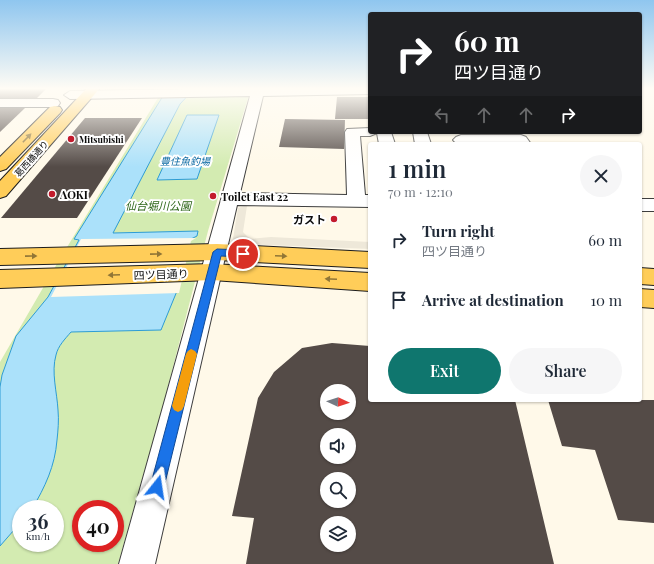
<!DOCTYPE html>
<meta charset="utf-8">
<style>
body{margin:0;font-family:"Playfair Display","Noto Sans JP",serif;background:#f6f6f7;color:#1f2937;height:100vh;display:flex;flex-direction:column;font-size:15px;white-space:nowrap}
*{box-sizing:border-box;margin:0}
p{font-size:13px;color:#747a83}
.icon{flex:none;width:22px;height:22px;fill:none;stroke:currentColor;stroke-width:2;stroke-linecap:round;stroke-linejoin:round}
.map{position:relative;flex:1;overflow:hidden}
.sheet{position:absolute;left:368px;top:142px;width:274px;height:260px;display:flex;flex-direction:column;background:#fff;border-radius:4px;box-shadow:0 1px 3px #0004}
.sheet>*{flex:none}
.hud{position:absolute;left:368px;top:12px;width:274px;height:122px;border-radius:4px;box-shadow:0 1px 3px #0004;background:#202124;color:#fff;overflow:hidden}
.needle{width:26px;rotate:93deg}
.tools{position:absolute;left:320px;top:384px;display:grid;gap:8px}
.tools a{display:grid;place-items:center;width:36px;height:36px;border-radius:50%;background:#fff;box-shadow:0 1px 3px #0004;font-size:20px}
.speed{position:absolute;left:12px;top:500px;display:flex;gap:8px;font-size:20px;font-weight:700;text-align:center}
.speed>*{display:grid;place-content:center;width:52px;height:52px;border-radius:50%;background:#fff;box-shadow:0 1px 3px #0004;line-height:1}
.speed small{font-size:10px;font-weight:400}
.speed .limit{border:6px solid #d22;background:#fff;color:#111}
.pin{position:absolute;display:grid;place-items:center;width:34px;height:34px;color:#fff;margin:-17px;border:2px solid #fff;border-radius:50%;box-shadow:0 1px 4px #0007}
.me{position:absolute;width:44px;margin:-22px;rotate:15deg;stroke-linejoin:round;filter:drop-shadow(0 0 3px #0008)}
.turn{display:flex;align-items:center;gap:14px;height:84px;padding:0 20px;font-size:18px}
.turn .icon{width:52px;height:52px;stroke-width:2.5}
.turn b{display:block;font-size:28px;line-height:34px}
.lanes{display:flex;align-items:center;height:38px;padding:0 20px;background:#0003;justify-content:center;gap:20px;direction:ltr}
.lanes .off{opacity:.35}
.round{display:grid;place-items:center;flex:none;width:42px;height:42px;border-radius:21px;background:#f6f6f7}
.head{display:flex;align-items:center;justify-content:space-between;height:68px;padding:0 20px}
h1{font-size:24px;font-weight:600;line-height:30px}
.action{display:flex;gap:8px;margin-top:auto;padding:8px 20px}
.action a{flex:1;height:46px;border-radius:24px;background:#0f766e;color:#fff;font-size:16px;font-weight:600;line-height:46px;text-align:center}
.action a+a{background:#f6f6f7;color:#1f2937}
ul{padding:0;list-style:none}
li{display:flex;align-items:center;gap:12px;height:60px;padding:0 20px}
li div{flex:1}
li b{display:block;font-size:15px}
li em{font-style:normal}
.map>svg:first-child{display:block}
.green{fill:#d3ebb1;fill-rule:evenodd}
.plaza{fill:#eee8d9}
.water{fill:#abe1fa;stroke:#2d9cd5}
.pier{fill:#fff9e9}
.building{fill:#544b47;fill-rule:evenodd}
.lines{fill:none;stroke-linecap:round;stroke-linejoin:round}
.minor-casing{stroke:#3e3e3e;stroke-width:2}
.major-casing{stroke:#1c1c1c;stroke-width:2}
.minor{fill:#fff;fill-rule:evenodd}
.major{fill:#ffcd59;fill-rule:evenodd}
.oneway{fill:#917636}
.route{fill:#1a73e8;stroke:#114b97}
.slow{fill:#f59e0b}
.poi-dot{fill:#c31b2d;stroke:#fff;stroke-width:1.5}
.labels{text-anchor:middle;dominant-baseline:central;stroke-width:4;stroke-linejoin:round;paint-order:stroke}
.far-poi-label{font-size:9px;font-weight:bold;fill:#0b0b0b;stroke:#fff;text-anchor:start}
.far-street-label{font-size:9px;fill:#0b0b0b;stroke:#fff}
.far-water-label{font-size:10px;font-style:italic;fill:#0e6ba4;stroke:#fff}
.poi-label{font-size:11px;font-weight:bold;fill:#0b0b0b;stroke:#fff;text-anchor:start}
.park-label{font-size:11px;font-style:italic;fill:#2d6618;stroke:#fff}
.street-label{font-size:11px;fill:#0b0b0b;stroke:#fff}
</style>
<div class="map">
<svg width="654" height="564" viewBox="0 0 654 564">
<rect width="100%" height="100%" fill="#fff9e9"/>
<path class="green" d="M 164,88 L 251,88 L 208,231 L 165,398 L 118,564 L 0,564 L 0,362 L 58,262 ZM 21,509 L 55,509 L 55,543 L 21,543 ZM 81,509 L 115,509 L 115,543 L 81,543 Z"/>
<path class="plaza" d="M 244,206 L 247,206 L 243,232 L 250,239 L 271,237 L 370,242 L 370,249 L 241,244 L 233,239 L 238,208 Z"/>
<g class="water">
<path d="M 168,88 L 195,88 L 180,104 L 113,233 L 198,231 L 197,236 L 189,240 L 177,291 L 161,330 L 71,332 C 65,339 58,346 56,355 C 51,372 57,392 58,410 C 59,420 58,431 57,440 C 55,466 45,487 32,509 L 21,509 L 21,522 L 0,546 L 0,387 L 2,375 L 16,336 L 48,297 L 79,240 L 74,239 Z"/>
<path d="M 187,115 L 219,115 L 197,179 L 157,180 Z"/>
</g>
<path class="pier" d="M 196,238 L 191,241 L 179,293 L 51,297 L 81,239 Z"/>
<g class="building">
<path d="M 0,88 L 47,88 L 37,98 L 0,98 Z"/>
<path d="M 337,97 L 368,97 L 369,119 L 335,119 Z"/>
<path d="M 0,108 L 25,108 L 0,132 Z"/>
<path d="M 85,118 L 142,118 L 77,218 L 1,218 Z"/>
<path d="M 285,119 L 345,120 L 344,149 L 279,147 Z"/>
<path d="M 332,343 L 370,346 L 370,400 L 515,400 L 554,564 L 246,564 L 254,518 L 232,516 L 258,398 L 274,372 L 302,348 ZM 327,391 L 349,391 L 349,413 L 327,413 ZM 327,435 L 349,435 L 349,457 L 327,457 ZM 327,479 L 349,479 L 349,501 L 327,501 ZM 327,523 L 349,523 L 349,545 L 327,545 Z"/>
<path d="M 548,400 L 654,400 L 654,523 L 618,520 L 595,450 L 562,446 Z"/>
</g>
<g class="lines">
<g class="minor-casing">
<g id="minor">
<path d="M 252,88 L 370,88 L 370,94 L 263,96 L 240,193 L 347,195 L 345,132 L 347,129 L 370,128 L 370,132 L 391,132 L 395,144 L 379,144 L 377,133 L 370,136 L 360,136 L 365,195 L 370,195 L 370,207 L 237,205 L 155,564 L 119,564 L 250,96 L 70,99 L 64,95 L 70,91 Z"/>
<path d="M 0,99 L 53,99 L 58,100 L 60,103 L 58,106 L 53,107 L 0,107 Z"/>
<path d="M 413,132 L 427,132 L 431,144 L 415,144 Z"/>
<path d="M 461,135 L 521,135 L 526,137 L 531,144 L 456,143 L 453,140 L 456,137 Z"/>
<rect x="640" y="199" width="14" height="12"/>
</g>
</g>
<g class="major-casing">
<g id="major">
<path d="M 87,88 L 100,88 L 6,196 L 0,198 L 0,181 Z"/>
<path d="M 55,106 L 60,107 L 62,110 L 60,113 L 6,169 L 0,171 L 0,157 L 50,107 Z"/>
<path d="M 217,244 L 370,252 L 370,268 L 217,260 L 0,265 L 0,249 Z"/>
<path d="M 212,264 L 370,273 L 370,291 L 212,280 L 0,288 L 0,270 Z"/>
<path d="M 640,268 L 654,269 L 654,285 L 640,284 Z"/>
<path d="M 640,289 L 654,290 L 654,308 L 640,307 Z"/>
</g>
</g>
<use href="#minor" class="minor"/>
<use href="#major" class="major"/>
</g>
<defs><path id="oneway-solid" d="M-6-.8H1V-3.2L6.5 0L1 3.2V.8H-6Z"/></defs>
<g class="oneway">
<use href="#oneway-solid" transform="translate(27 138) rotate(-46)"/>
<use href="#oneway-solid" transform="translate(156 254) rotate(-1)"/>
<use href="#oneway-solid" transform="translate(31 256) rotate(-1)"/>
<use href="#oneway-solid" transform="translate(281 256) rotate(3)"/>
<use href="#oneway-solid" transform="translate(114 275) rotate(178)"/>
<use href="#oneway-solid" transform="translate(331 279) rotate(-177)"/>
</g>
<linearGradient id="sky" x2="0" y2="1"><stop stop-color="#8fc6ef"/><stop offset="0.53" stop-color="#fffcf5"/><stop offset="1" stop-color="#fffcf5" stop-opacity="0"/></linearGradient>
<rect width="654" height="167" fill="url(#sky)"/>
<path class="route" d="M 217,249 L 243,250 L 247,254 L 243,257 L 221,256 L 164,487 L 162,491 L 157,493 L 152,491 L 150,487 L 213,252 Z"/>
<path class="slow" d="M 191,349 L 195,351 L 197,354 L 184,406 L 182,410 L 178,412 L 174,410 L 172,406 L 186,354 L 188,351 Z"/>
<g class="poi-dot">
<circle cx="71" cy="139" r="4"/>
<circle cx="52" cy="194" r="4"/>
<circle cx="213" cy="196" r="4"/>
<circle cx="334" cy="219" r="4"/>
</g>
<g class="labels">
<g class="far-poi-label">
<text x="79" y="139">Mitsubishi</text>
</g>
<g class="far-street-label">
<text transform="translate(31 158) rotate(-48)">葛西橋通り</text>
</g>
<g class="far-water-label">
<text x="185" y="161">豊住魚釣場</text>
</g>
<g class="poi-label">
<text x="60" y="194">AOKI</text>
<text x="221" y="196">Toilet East 22</text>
<text x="326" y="219" text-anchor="end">ガスト</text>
</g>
<g class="park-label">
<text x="158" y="205">仙台堀川公園</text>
</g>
<g class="street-label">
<text transform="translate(161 274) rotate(-2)">四ツ目通り</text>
</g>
</g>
</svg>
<div class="tools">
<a><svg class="needle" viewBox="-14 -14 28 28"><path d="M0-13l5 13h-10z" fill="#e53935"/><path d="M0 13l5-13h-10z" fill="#747a83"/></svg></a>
<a><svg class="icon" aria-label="sound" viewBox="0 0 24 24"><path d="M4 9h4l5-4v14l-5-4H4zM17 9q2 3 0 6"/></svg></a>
<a><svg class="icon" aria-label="search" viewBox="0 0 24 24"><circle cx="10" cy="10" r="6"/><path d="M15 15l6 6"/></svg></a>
<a><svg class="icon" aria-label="layers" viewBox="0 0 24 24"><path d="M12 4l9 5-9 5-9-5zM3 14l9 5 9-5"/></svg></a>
</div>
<div class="speed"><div>36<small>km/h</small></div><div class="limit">40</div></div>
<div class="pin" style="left:243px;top:254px;background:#d93025"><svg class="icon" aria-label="arrive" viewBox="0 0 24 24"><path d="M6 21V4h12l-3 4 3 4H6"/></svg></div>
<svg class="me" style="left:157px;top:487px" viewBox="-20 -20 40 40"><path d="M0-17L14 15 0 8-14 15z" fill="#1a73e8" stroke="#fff" stroke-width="4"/></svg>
<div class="hud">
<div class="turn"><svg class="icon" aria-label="right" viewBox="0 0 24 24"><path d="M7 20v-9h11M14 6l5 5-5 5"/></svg><div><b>60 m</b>四ツ目通り</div></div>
<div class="lanes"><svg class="icon off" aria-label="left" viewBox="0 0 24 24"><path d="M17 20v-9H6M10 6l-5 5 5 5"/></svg><svg class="icon off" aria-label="ahead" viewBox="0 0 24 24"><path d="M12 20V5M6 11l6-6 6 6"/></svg><svg class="icon off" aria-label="ahead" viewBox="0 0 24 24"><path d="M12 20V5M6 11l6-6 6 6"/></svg><svg class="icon" aria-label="right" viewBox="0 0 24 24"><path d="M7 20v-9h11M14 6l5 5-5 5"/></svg></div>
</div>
<section class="sheet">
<div class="head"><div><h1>1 min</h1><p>70 m · 12:10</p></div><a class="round"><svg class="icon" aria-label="close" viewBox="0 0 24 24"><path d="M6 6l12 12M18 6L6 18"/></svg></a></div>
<ul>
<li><svg class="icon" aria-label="right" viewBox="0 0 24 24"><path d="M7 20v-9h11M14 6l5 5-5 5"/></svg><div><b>Turn right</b><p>四ツ目通り</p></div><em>60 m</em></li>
<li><svg class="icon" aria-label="arrive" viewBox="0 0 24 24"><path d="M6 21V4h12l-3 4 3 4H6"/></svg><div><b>Arrive at destination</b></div><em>10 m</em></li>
</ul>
<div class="action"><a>Exit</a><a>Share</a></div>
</section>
</div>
